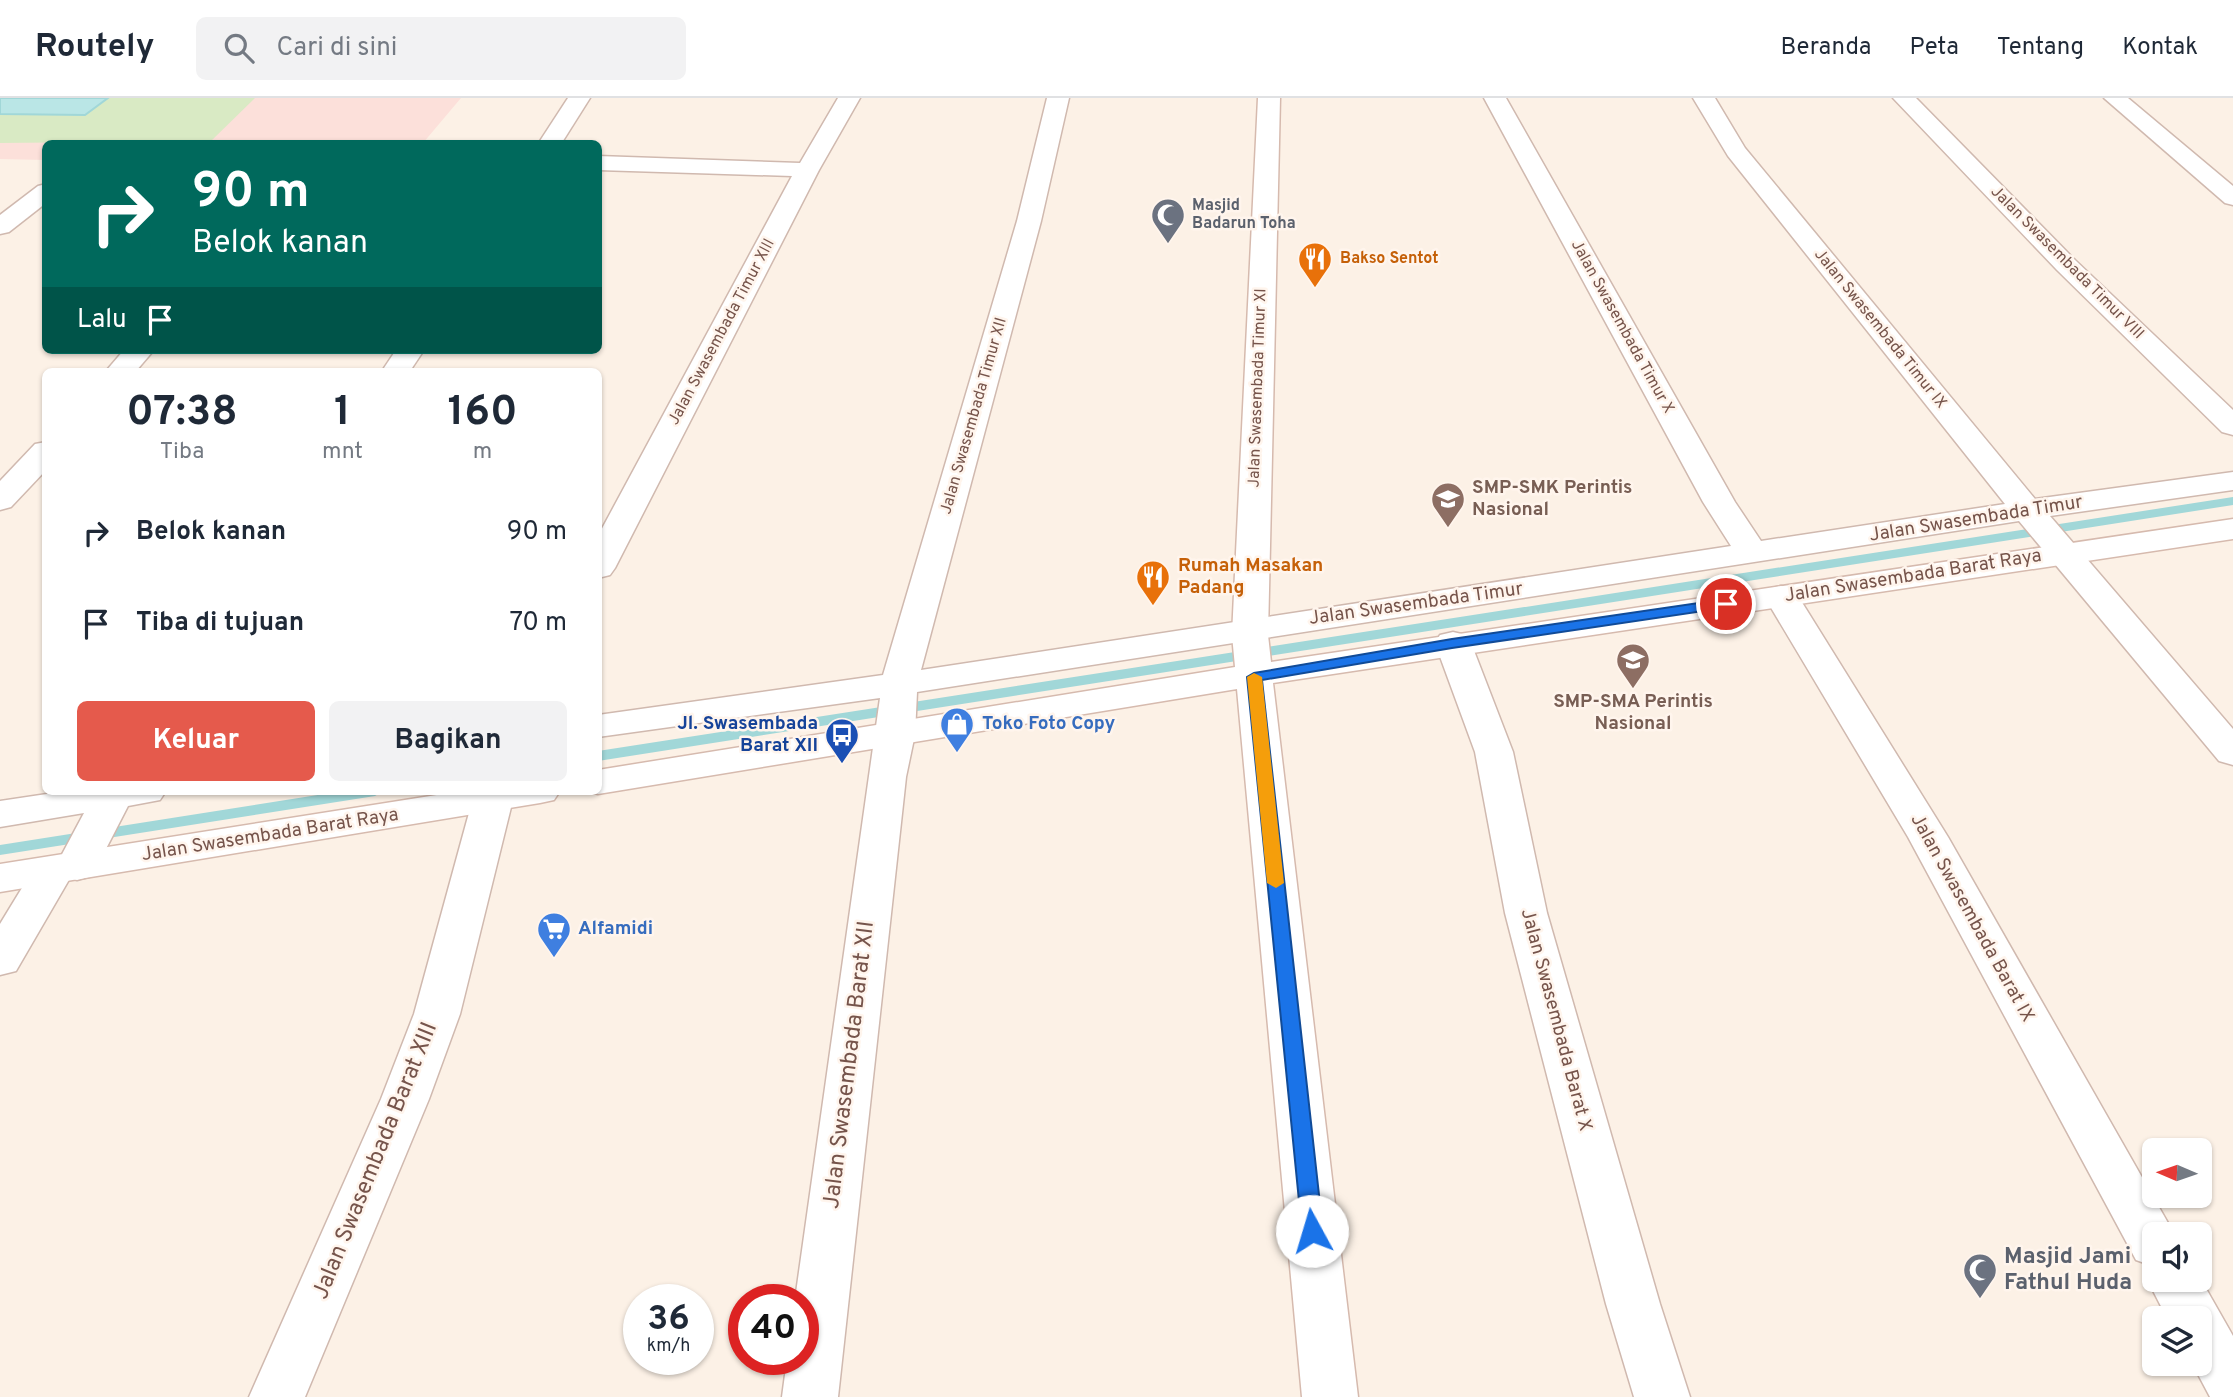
<!DOCTYPE html>
<html lang="id">
<style>
body{margin:0;font-family:Overpass,sans-serif;background:#f2f2f3;color:#1f2937;height:100vh;display:flex;flex-direction:column;font-size:26px;white-space:nowrap}
*{box-sizing:border-box;margin:0}
p{font-size:23px;color:#747a83}
.icon{flex:none;width:38px;height:38px;fill:none;stroke:currentColor;stroke-width:2;stroke-linecap:round;stroke-linejoin:round}
.map{position:relative;flex:1;overflow:hidden}
.side{position:absolute;left:42px;top:270px;width:560px;height:427px;display:flex;flex-direction:column;background:#fff;border-radius:10px;box-shadow:0 2px 5px #0004}
.side>*{flex:none}
.top-card{position:absolute;left:42px;top:42px;width:560px;height:214px;border-radius:10px;box-shadow:0 2px 5px #0004;background:#00695c;color:#fff;overflow:hidden}
.needle{width:46px;rotate:272deg}
.fabs{position:absolute;left:2142px;top:1040px;display:grid;gap:14px}
.fabs a{display:grid;place-items:center;width:70px;height:70px;border-radius:10px;background:#fff;box-shadow:0 2px 5px #0004;font-size:35px}
.speed{position:absolute;left:623px;top:1186px;display:flex;gap:14px;font-size:35px;font-weight:700;text-align:center}
.speed>*{display:grid;place-content:center;width:91px;height:91px;border-radius:50%;background:#fff;box-shadow:0 2px 5px #0004;line-height:1}
.speed small{font-size:18px;font-weight:400}
.speed .limit{border:10px solid #d22;background:#fff;color:#111}
.pin{position:absolute;display:grid;place-items:center;width:60px;height:60px;color:#fff;margin:-30px;border:4px solid #fff;border-radius:50%;box-shadow:0 2px 7px #0007}
.me{position:absolute;width:77px;margin:-38px;rotate:354deg;stroke-linejoin:round;filter:drop-shadow(0 0 5px #0008)}
.turn{display:flex;align-items:center;gap:24px;height:147px;padding:0 35px;font-size:32px}
.turn .icon{width:91px;height:91px;stroke-width:2.5}
.turn b{display:block;font-size:49px;line-height:60px}
.then{display:flex;align-items:center;height:66px;padding:0 35px;background:#0003;gap:14px;font-size:26px}
.eta{display:flex;justify-content:space-evenly;align-items:center;height:119px;text-align:center}
.eta b{font-size:42px;font-weight:700;line-height:49px}
.button{display:flex;gap:14px;margin-top:auto;padding:14px 35px}
.button a{flex:1;height:80px;border-radius:10px;background:#e55a4c;color:#fff;font-size:28px;font-weight:700;line-height:80px;text-align:center}
.button a+a{background:#f2f2f3;color:#1f2937}
ul{padding:0;list-style:none}
li{display:flex;align-items:center;gap:21px;height:91px;padding:0 35px}
li div{flex:1}
li b{display:block;font-size:26px}
li em{font-style:normal}
header{display:flex;align-items:center;gap:42px;box-sizing:border-box;height:98px;padding:0 35px;background:#fff;border-bottom:2px solid #e0e1e3}
header strong{font-size:33px}
nav{display:flex;gap:38px;margin-inline-start:auto;font-size:24px}
.search{width:490px;height:63px;background:#f2f2f3;display:flex;align-items:center;gap:18px;box-sizing:border-box;padding:0 24px;border-radius:10px;color:#747a83;font-size:26px}
.map>svg:first-child{display:block}
.commercial{fill:#fce0da}
.green{fill:#d9eac4}
.water{fill:#bae6e6;stroke:#a1d7d8;stroke-width:2}
.lines{fill:none;stroke-linecap:round;stroke-linejoin:round}
.stream{fill:#a1d7d8;fill-rule:evenodd}
.street-casing{stroke:#d0b9af;stroke-width:3}
.secondary-casing{stroke:#d6baae;stroke-width:3}
.street{fill:#fff;fill-rule:evenodd}
.secondary{fill:#fff;fill-rule:evenodd}
.route{fill:#1a73e8;stroke:#114b97;stroke-width:2}
.slow{fill:#f59e0b}
.labels{text-anchor:middle;dominant-baseline:central;stroke-width:5;stroke-linejoin:round;paint-order:stroke}
.far-worship-label{font-size:16px;font-weight:bold;fill:#5b616d;stroke:#fff5ed;text-anchor:start}
.far-food-label{font-size:16px;font-weight:bold;fill:#c56008;stroke:#fff5ed;text-anchor:start}
.far-street-label{font-size:16px;fill:#76544b;stroke:#fff5ed}
.education-label{font-size:19px;font-weight:bold;fill:#785e54;stroke:#fff5ed;text-anchor:start}
.street-label{font-size:19px;fill:#76544b;stroke:#fff5ed}
.food-label{font-size:19px;font-weight:bold;fill:#c56008;stroke:#fff5ed;text-anchor:start}
.transit-label{font-size:19px;font-weight:bold;fill:#164399;stroke:#fff5ed;text-anchor:end}
.shop-label{font-size:19px;font-weight:bold;fill:#366cbe;stroke:#fff5ed;text-anchor:start}
.near-street-label{font-size:23px;fill:#76544b;stroke:#fff5ed}
.near-worship-label{font-size:23px;font-weight:bold;fill:#5b616d;stroke:#fff5ed;text-anchor:start}
</style>
<header>
<strong>Routely</strong>
<div class="search"><svg class="icon" aria-label="search" viewBox="0 0 24 24"><circle cx="10" cy="10" r="6"/><path d="M15 15l6 6"/></svg>Cari di sini</div>
<nav><a>Beranda</a><a>Peta</a><a>Tentang</a><a>Kontak</a></nav>
</header>
<div class="map">
<svg width="2233" height="1299" viewBox="0 0 2233 1299">
<rect width="100%" height="100%" fill="#fcf1e6"/>
<path class="commercial" d="M 0,0 L 461,0 L 423,45 L 46,46 L 45,62 L 0,61 Z"/>
<path class="green" d="M 0,0 L 255,0 L 211,43 L 0,45 Z"/>
<path class="water" d="M 0,0 L 108,0 L 85,17 L 0,16 Z"/>
<g class="lines">
<g class="stream">
<path d="M 2233,399 L 2233,407 L 598,663 L 598,653 Z"/>
<path d="M 343,693 L 383,693 L 375,698 L 0,757 L 0,747 Z"/>
</g>
<g class="street-casing">
<g id="street">
<path d="M 568,0 L 590,0 L 561,46 L 538,46 Z"/>
<path d="M 838,0 L 860,0 L 819,72 L 615,470 L 610,477 L 598,480 L 598,438 L 792,78 L 598,72 L 598,58 L 800,65 Z"/>
<path d="M 1047,0 L 1069,0 L 1041,123 L 921,572 L 1731,448 L 1703,404 L 1484,0 L 1506,0 L 1735,404 L 1761,443 L 2005,406 L 1728,58 L 1693,0 L 1715,0 L 1745,50 L 2035,401 L 2233,374 L 2233,392 L 2050,418 L 2233,631 L 2233,667 L 2219,663 L 2019,423 L 917,594 L 915,636 L 906,679 L 838,1299 L 782,1299 L 787,1262 L 803,1262 L 803,1202 L 795,1202 L 880,600 L 598,639 L 598,617 L 883,577 L 1017,123 Z"/>
<path d="M 1893,0 L 1916,0 L 2075,162 L 2233,312 L 2233,337 L 2222,334 L 2057,172 Z"/>
<path d="M 2104,0 L 2128,0 L 2233,88 L 2233,107 L 2225,105 Z"/>
<path d="M 46,86 L 46,105 L 9,134 L 0,136 L 0,117 L 38,88 Z"/>
<path d="M 124,252 L 154,252 L 136,273 L 106,273 Z"/>
<path d="M 396,252 L 424,252 L 410,273 L 382,273 Z"/>
<path d="M 46,344 L 46,372 L 11,409 L 0,412 L 0,383 L 35,346 Z"/>
<path d="M 1781,488 L 1793,491 L 1798,498 L 1948,739 L 2172,1132 L 2174,1136 L 2154,1136 L 2154,1181 L 2200,1180 L 2233,1238 L 2233,1299 L 2210,1299 L 2192,1265 L 2200,1265 L 2200,1220 L 2167,1220 L 2147,1181 L 2153,1168 L 2136,1162 L 1908,739 L 1764,498 L 1769,491 Z"/>
<path d="M 1453,534 L 1466,537 L 1471,545 L 1513,654 L 1547,815 L 1660,1206 L 1690,1299 L 1634,1299 L 1606,1206 L 1505,815 L 1475,654 L 1435,545 L 1440,537 Z"/>
<path d="M 67,693 L 166,693 L 160,702 L 128,708 L 92,778 L 77,782 L 70,780 L 16,873 L 0,877 L 0,826 L 39,762 L 60,760 L 84,715 L 0,729 L 0,703 Z"/>
<path d="M 475,693 L 515,693 L 460,916 L 429,1001 L 305,1299 L 249,1299 L 381,1001 L 414,916 Z"/>
</g>
</g>
<g class="secondary-casing">
<g id="secondary">
<path d="M 1258,0 L 1280,0 L 1268,537 L 1271,564 L 2233,421 L 2233,441 L 1273,585 L 1358,1299 L 1302,1299 L 1237,591 L 598,696 L 586,693 L 598,693 L 598,672 L 1235,569 L 1232,537 Z"/>
<path d="M 462,693 L 560,693 L 554,702 L 540,705 L 0,794 L 0,766 Z"/>
</g>
</g>
<use href="#street" class="street"/>
<use href="#secondary" class="secondary"/>
</g>
<path class="route" d="M 1726,501 L 1731,503 L 1731,509 L 1452,550 L 1262,582 L 1323,1133 L 1320,1139 L 1312,1141 L 1305,1139 L 1302,1133 L 1247,579 L 1254,575 L 1452,541 Z"/>
<path class="slow" d="M 1254,575 L 1262,579 L 1284,785 L 1276,790 L 1267,785 L 1247,579 Z"/>
<defs>
<g id="mosque-pin" transform="scale(1.75)"><path d="M0 17L-7.5 6A9.5 9.5 0 1 1 7.5 6Z" fill="#6b7280" stroke="#fff5ed"/><path d="M3.5-4.9A6 6 0 1 0 3.5 4.9A5 5 0 1 1 3.5-4.9Z" fill="#fff"/></g>
<g id="restaurant-pin" transform="scale(1.75)"><path d="M0 17L-7.5 6A9.5 9.5 0 1 1 7.5 6Z" fill="#e8710a" stroke="#fff5ed"/><path d="M-5-6h1v4h1v-4h1v4h1v-4h1v5L-1.5 .5V6h-2V.5L-5-1ZM5-6V6H3V1.5H1.5Q1.5-4 5-6Z" fill="#fff"/></g>
<g id="school-pin" transform="scale(1.75)"><path d="M0 17L-7.5 6A9.5 9.5 0 1 1 7.5 6Z" fill="#8d6e63" stroke="#fff5ed"/><path d="M0-5L7-2L0 1L-7-2ZM-4 1L0 2.5L4 1V4Q0 6-4 4Z" fill="#fff"/></g>
<g id="shop-pin" transform="scale(1.75)"><path d="M0 17L-7.5 6A9.5 9.5 0 1 1 7.5 6Z" fill="#3f7fe0" stroke="#fff5ed"/><path d="M-5-2.5h2.3a2.7 3.5 0 0 1 5.4 0H5L5.5 6h-11ZM-1.5-2.5h3a1.5 2.3 0 0 0-3 0Z" fill="#fff"/></g>
<g id="bus-pin" transform="scale(1.75)"><path d="M0 17L-7.5 6A9.5 9.5 0 1 1 7.5 6Z" fill="#1a4fb4" stroke="#fff5ed"/><path d="M-5-6H5V4H4V6H2V4H-2V6H-4V4H-5ZM-3.5-4V0h7V-4ZM-3.5 1.2v1.5H-2V1.2ZM2 1.2v1.5H3.5V1.2Z" fill="#fff"/></g>
<g id="supermarket-pin" transform="scale(1.75)"><path d="M0 17L-7.5 6A9.5 9.5 0 1 1 7.5 6Z" fill="#3f7fe0" stroke="#fff5ed"/><path d="M-6-5.5h2.5l.6 2H6L4.5 2H-2.5L-4.4-4H-6ZM-1.5 3.2a1.3 1.3 0 1 0 .1 0ZM3 3.2a1.3 1.3 0 1 0 .1 0Z" fill="#fff"/></g>
</defs>
<g fill-rule="evenodd">
<use href="#mosque-pin" x="1168" y="117"/>
<use href="#restaurant-pin" x="1315" y="161"/>
<use href="#school-pin" x="1448" y="401"/>
<use href="#restaurant-pin" x="1153" y="479"/>
<use href="#school-pin" x="1633" y="562"/>
<use href="#shop-pin" x="957" y="626"/>
<use href="#bus-pin" x="842" y="637"/>
<use href="#supermarket-pin" x="554" y="831"/>
<use href="#mosque-pin" x="1980" y="1172"/>
</g>
<g class="labels">
<g class="far-worship-label">
<text x="1192" y="108">Masjid<tspan x="1192" dy="18">Badarun Toha</tspan></text>
</g>
<g class="far-food-label">
<text x="1340" y="161">Bakso Sentot</text>
</g>
<g class="far-street-label">
<text transform="translate(2067 165) rotate(45)">Jalan Swasembada Timur VIII</text>
<text transform="translate(1622 229) rotate(61)">Jalan Swasembada Timur X</text>
<text transform="translate(1880 231) rotate(51)">Jalan Swasembada Timur IX</text>
<text transform="translate(722 234) rotate(-62)">Jalan Swasembada Timur XIII</text>
<text transform="translate(1258 290) rotate(-88)">Jalan Swasembada Timur XI</text>
<text transform="translate(974 318) rotate(-74)">Jalan Swasembada Timur XII</text>
</g>
<g class="education-label">
<text x="1472" y="390">SMP-SMK Perintis<tspan x="1472" dy="22">Nasional</tspan></text>
<text x="1633" y="604" text-anchor="middle">SMP-SMA Perintis<tspan x="1633" dy="22">Nasional</tspan></text>
</g>
<g class="street-label">
<text transform="translate(1976 421) rotate(-9)">Jalan Swasembada Timur</text>
<text transform="translate(1913 478) rotate(-9)">Jalan Swasembada Barat Raya</text>
<text transform="translate(1416 506) rotate(-8)">Jalan Swasembada Timur</text>
<text transform="translate(270 737) rotate(-9)">Jalan Swasembada Barat Raya</text>
<text transform="translate(1972 820) rotate(61)">Jalan Swasembada Barat IX</text>
<text transform="translate(1556 922) rotate(75)">Jalan Swasembada Barat X</text>
</g>
<g class="food-label">
<text x="1178" y="468">Rumah Masakan<tspan x="1178" dy="22">Padang</tspan></text>
</g>
<g class="transit-label">
<text x="818" y="626">Jl. Swasembada<tspan x="818" dy="22">Barat XII</tspan></text>
</g>
<g class="shop-label">
<text x="982" y="626">Toko Foto Copy</text>
<text x="578" y="831">Alfamidi</text>
</g>
<g class="near-street-label">
<text transform="translate(850 967) rotate(-83)">Jalan Swasembada Barat XII</text>
<text transform="translate(376 1063) rotate(-68)">Jalan Swasembada Barat XIII</text>
</g>
<g class="near-worship-label">
<text x="2004" y="1159">Masjid Jami<tspan x="2004" dy="26">Fathul Huda</tspan></text>
</g>
</g>
</svg>
<div class="fabs">
<a><svg class="needle" viewBox="-14 -14 28 28"><path d="M0-13l5 13h-10z" fill="#e53935"/><path d="M0 13l5-13h-10z" fill="#747a83"/></svg></a>
<a><svg class="icon" aria-label="sound" viewBox="0 0 24 24"><path d="M4 9h4l5-4v14l-5-4H4zM17 9q2 3 0 6"/></svg></a>
<a><svg class="icon" aria-label="layers" viewBox="0 0 24 24"><path d="M12 4l9 5-9 5-9-5zM3 14l9 5 9-5"/></svg></a>
</div>
<div class="speed"><div>36<small>km/h</small></div><div class="limit">40</div></div>
<div class="pin" style="left:1726px;top:506px;background:#d93025"><svg class="icon" aria-label="arrive" viewBox="0 0 24 24"><path d="M6 21V4h12l-3 4 3 4H6"/></svg></div>
<svg class="me" style="left:1312px;top:1133px" viewBox="-20 -20 40 40"><circle r="19" fill="#fff"/><path d="M0-13L10 11 0 6-10 11z" fill="#1a73e8"/></svg>
<div class="top-card">
<div class="turn"><svg class="icon" aria-label="right" viewBox="0 0 24 24"><path d="M7 20v-9h11M14 6l5 5-5 5"/></svg><div><b>90 m</b>Belok kanan</div></div>
<div class="then">Lalu<svg class="icon" aria-label="arrive" viewBox="0 0 24 24"><path d="M6 21V4h12l-3 4 3 4H6"/></svg></div>
</div>
<section class="side">
<div class="eta">
<div><b>07:38</b><p>Tiba</p></div>
<div><b>1</b><p>mnt</p></div>
<div><b>160</b><p>m</p></div>
</div>
<ul>
<li><svg class="icon" aria-label="right" viewBox="0 0 24 24"><path d="M7 20v-9h11M14 6l5 5-5 5"/></svg><div><b>Belok kanan</b></div><em>90 m</em></li>
<li><svg class="icon" aria-label="arrive" viewBox="0 0 24 24"><path d="M6 21V4h12l-3 4 3 4H6"/></svg><div><b>Tiba di tujuan</b></div><em>70 m</em></li>
</ul>
<div class="button"><a>Keluar</a><a>Bagikan</a></div>
</section>
</div>
